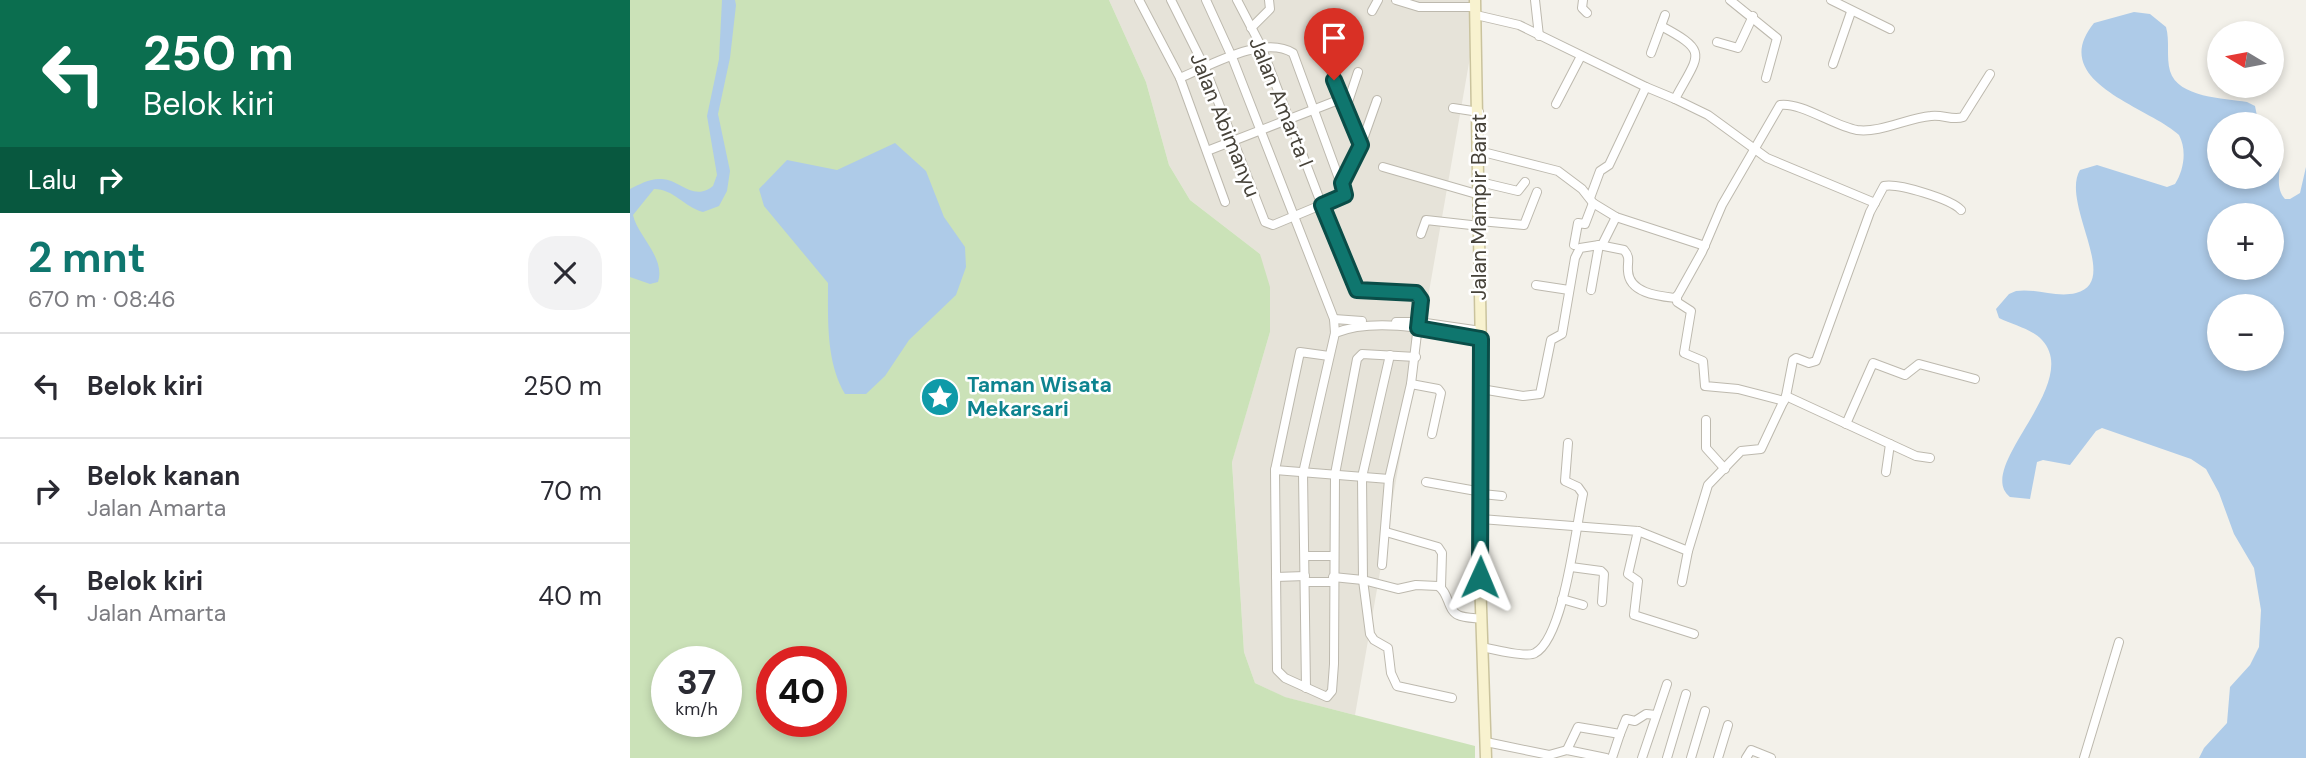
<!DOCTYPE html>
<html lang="id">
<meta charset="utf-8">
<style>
body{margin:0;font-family:"DM Sans",sans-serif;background:#f2f2f3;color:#2b2b33;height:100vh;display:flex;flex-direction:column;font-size:26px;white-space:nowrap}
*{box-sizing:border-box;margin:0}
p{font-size:23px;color:#7c7c81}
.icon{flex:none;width:38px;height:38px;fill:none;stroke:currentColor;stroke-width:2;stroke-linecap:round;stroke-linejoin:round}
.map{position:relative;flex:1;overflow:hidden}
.sheet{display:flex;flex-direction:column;background:#fff;width:630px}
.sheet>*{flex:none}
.top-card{background:#0b6e4f;color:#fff;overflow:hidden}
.needle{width:46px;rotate:280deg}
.fabs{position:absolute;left:1577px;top:21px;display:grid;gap:14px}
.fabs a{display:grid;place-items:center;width:77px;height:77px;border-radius:50%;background:#fff;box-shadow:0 4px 10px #0003;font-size:35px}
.speed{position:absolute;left:21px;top:646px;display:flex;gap:14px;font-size:35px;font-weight:700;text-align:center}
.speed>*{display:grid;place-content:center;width:91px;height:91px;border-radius:50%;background:#fff;box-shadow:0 4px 10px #0003;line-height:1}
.speed small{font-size:18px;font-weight:400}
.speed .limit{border:10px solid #d22;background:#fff;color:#111}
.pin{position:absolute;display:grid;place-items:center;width:60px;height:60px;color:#fff;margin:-72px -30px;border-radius:50% 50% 50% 0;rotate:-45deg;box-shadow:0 0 7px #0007}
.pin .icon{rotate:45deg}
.me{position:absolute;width:77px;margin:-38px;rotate:1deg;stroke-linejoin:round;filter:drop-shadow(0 0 5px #0008)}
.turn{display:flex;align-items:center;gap:24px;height:147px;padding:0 28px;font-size:32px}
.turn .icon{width:91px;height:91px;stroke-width:2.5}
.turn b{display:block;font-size:49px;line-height:60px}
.then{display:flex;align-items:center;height:66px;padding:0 28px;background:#0003;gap:14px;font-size:26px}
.round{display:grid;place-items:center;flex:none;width:74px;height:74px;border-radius:28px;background:#f2f2f3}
.headline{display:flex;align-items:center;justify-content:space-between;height:119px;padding:0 28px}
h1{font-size:42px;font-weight:700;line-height:52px;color:#0f766e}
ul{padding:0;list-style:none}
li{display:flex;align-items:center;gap:21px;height:105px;padding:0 28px;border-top:2px solid #e1e1e2}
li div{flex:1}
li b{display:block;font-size:26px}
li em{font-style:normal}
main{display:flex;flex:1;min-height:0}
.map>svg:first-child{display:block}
.residential{fill:#e6e3d9}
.green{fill:#cbe2b8;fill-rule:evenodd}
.water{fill:#aecbe8;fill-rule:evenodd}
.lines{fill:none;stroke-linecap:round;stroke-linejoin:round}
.street-casing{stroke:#bdb9ae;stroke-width:10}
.secondary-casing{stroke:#cac39d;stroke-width:13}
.street{stroke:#fff;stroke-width:8}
.secondary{stroke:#f8f2cf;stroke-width:10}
.route-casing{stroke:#0a4d48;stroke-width:18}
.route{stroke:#0f766e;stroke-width:12}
.labels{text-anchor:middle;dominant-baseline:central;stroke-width:5;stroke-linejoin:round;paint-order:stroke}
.street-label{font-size:21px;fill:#464239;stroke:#fff}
.culture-label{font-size:21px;font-weight:bold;fill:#0d838f;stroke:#fff;text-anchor:start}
</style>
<main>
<section class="sheet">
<div class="top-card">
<div class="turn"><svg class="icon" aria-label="left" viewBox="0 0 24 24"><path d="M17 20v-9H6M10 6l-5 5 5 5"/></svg><div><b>250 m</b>Belok kiri</div></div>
<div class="then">Lalu<svg class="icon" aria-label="right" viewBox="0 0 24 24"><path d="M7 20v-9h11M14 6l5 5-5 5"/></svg></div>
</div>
<div class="headline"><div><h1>2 mnt</h1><p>670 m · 08:46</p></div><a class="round"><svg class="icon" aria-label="close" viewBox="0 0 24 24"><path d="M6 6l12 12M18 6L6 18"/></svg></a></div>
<ul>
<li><svg class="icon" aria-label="left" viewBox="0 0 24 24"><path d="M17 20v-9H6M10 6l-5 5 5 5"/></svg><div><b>Belok kiri</b></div><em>250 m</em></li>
<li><svg class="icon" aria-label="right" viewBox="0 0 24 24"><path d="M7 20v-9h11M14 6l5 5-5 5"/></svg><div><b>Belok kanan</b><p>Jalan Amarta</p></div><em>70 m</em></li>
<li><svg class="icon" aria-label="left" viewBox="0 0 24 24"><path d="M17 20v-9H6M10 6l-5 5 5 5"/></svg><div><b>Belok kiri</b><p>Jalan Amarta</p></div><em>40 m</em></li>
</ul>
</section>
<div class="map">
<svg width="1676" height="758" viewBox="0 0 1676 758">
<rect width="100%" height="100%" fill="#f3f1ea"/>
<path class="residential" d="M 479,0 L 850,0 L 725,715 L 654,697 L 625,683 L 614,652 L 602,461 L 640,332 L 630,254 L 560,200 L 539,165 L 516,82 Z"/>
<path class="green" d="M 0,0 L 479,0 L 516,82 L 539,165 L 560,200 L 630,254 L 640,287 L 640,332 L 602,462 L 614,652 L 625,683 L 655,697 L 845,746 L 845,758 L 0,758 ZM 37,662 L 96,662 L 96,721 L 37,721 ZM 142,662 L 201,662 L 201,721 L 142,721 Z"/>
<g class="water">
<path d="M 92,0 L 105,0 L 106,5 L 100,58 L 88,114 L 100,171 L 97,191 L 89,206 L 73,212 C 54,207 44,189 24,189 L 3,215 C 7,235 36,258 28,282 L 20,284 L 0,277 L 0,189 C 10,184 20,178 32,179 C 51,180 63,202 83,186 L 87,175 L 77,116 L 89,59 Z"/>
<path d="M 1504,12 L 1520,14 L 1536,27 C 1540,41 1536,57 1540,71 C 1548,98 1594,98 1617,102 L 1625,106 L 1627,116 L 1634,124 L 1589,124 L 1589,177 L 1642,177 L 1642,130 C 1664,149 1638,180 1655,199 L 1660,199 L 1670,193 L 1676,167 L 1676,758 L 1569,758 L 1574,748 L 1597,723 L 1600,687 L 1620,665 L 1629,647 L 1631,610 L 1624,568 L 1604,534 L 1589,493 L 1576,469 L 1561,459 L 1472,428 L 1466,431 L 1440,465 L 1413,460 L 1407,462 L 1400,499 L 1380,497 C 1343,468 1453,384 1412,340 C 1402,329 1383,325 1369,318 L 1366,309 L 1379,294 L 1386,291 C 1406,288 1426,298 1446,293 C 1492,282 1430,203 1450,170 L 1467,165 L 1537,187 L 1545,184 C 1554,170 1557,150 1549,135 C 1519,107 1416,82 1464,23 ZM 1642,215 L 1642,268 L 1589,268 L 1589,215 ZM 1642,306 L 1642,359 L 1589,359 L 1589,306 Z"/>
<path d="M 265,143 L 296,171 L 314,217 L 335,247 L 336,267 L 326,295 L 279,340 L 255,376 L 236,394 L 215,394 C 196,362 198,320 198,283 L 134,206 L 129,189 L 157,160 L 207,170 Z"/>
</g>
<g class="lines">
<g class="street-casing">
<g id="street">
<path d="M 509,0 L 550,78 L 595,202"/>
<path d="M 541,0 L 575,68 L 635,222 L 643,225 L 715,195 L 663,53 C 634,34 579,66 550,78"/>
<path d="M 576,0 L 602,57 L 704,319 L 705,333 L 673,473 L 676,688"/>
<path d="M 607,0 L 631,46 L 712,258 L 727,290 L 786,293 L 791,300 L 781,384 L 759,479 L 752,565"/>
<path d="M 766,0 L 789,7 L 845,7"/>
<path d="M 905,0 L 909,36"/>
<path d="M 953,0 L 952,8 L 957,13"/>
<path d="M 1100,0 L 1147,38 L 1136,78"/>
<path d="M 1201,0 L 1260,29"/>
<path d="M 742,11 L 748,0"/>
<path d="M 846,15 L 889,25 L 1016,87 L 1045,99 L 1078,115 L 1137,158 L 1245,203"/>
<path d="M 1031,26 L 1035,15"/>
<path d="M 621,28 L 640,9 L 639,0"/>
<path d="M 1087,42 L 1108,48 L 1123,16"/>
<path d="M 1021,53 L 1031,26 C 1080,52 1069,54 1045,99"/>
<path d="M 697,62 L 731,145"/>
<path d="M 1203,64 L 1221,12"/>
<path d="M 926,104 L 951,56"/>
<path d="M 716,108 L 728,72"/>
<path d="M 823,108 L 849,112"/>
<path d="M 577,151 L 711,99"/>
<path d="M 849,151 L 928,171 L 952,189 L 963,203 L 986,217 L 1075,246"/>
<path d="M 753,167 L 850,195"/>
<path d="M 850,182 L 888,191 L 895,182"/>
<path d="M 712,183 L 731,145 L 747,100"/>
<path d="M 960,198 L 970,171 L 979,165 L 1016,87"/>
<path d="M 850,221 L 894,225 L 907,192"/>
<path d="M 791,234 L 796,220 L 850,226"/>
<path d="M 944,245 L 948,223 L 955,224 L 963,203"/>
<path d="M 972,245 L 986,217"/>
<path d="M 906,285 L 939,290"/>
<path d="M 961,290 L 969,245"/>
<path d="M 1047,296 L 1047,302 L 1061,311 L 1054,353 L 1073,361 L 1075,386 L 1108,389 L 1154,401"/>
<path d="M 704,319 L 732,321"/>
<path d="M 766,322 L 789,322 L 851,331"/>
<path d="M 705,333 C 747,316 807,331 851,339"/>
<path d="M 760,355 L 732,477 L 733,580 L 740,634 L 744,640 L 758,648 L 761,673 L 767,686 L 822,698"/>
<path d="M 699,356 L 670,352 L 645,470 L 647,670 L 655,678 L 697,697 L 702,691 L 704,664 L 705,474 L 727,359 L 732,354 L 786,357"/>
<path d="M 781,384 L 808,389 L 811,393 L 802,434"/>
<path d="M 851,389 L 893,396 L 910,394 L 921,340 L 932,334 L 945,258 L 950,248 L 969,245 L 994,250 C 1001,258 997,262 998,271 C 999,293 1028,296 1045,298 L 1048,295 L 1072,252 L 1092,205 L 1150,105 C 1171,102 1204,126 1227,130 C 1251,133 1277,118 1301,116 C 1312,114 1323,121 1333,117 L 1360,74"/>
<path d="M 1156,396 L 1260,444 L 1256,472"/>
<path d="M 1076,420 L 1076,448 L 1095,469"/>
<path d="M 1216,424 L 1243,363 L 1275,375 L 1289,364 L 1345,379"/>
<path d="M 1260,444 L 1286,456 L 1300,458"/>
<path d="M 645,470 L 759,479"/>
<path d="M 796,482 L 852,492"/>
<path d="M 852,494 L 872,496"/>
<path d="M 851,519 L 1008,531 L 998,574 L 1008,581 L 1004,615 L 1064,634"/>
<path d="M 1008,531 L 1058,551"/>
<path d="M 756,532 L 808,547 L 812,553 L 811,587"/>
<path d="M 675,556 L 704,556"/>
<path d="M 941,567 L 971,571 L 974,574 L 972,602"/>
<path d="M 646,577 L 675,576"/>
<path d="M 703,577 L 733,580 L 768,589 L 786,585 L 808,586 C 819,592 817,610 828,615 C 834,618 844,618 852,619"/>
<path d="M 675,582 L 704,582"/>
<path d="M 1052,582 L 1058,551 L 1078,485 L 1111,451 L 1131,449 L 1156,396 L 1163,360 L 1166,358 L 1179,363 L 1186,361 L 1240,212 L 1254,186 C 1268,183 1321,199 1331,210"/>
<path d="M 932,599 L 953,605"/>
<path d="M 852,647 C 862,649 897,658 905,653 C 934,638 946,526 953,494 L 948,487 L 935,481 L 938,443"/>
<path d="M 856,742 L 919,755 L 937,750 L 976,758"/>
<path d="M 937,750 L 948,727 L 990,734 L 996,719 L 1005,721 L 1016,714 L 1026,715"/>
<path d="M 982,758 L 990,734"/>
<path d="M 1012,758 L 1037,684"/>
<path d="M 1037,758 L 1056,694"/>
<path d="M 1061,758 L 1075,711"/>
<path d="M 1088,758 L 1098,725"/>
<path d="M 1116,758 L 1121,750 L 1141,758"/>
<path d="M 1454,758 L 1489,642"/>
</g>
</g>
<g class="secondary-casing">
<path id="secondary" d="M 845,0 L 851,352 L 850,577 L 856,758"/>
</g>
<use href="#street" class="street"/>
<use href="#secondary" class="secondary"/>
</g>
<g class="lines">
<g class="route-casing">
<path id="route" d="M 704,80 L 731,145 L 712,183 L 715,195 L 692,205 L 727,290 L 786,293 L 791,300 L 788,328 L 851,339 L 850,577"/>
</g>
<use href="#route" class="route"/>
</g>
<defs>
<g id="sight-disc" transform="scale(2.0125)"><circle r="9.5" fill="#0f9aa8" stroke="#fff"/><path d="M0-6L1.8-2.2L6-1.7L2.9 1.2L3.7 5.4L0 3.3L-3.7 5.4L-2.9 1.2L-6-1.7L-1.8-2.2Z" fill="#fff"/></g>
</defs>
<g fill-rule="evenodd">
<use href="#sight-disc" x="310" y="397"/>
</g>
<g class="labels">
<g class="street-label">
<text transform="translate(651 102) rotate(68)">Jalan Amarta I</text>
<text transform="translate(595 125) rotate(68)">Jalan Abimanyu</text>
<text transform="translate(849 207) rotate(-90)">Jalan Mampir Barat</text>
</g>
<g class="culture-label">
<text x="337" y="385">Taman Wisata<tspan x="337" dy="24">Mekarsari</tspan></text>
</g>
</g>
</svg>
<div class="fabs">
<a><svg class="needle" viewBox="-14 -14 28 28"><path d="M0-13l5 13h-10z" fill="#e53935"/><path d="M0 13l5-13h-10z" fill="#7c7c81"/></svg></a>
<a><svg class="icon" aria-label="search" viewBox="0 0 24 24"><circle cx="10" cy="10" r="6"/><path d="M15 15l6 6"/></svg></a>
<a>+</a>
<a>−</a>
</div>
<div class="speed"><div>37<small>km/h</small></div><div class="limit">40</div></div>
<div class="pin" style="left:704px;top:80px;background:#d93025"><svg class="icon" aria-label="arrive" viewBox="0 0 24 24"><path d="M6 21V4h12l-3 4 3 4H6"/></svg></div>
<svg class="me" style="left:850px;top:577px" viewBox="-20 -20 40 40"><path d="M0-17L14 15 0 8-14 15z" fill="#0f766e" stroke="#fff" stroke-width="4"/></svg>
</div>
</main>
